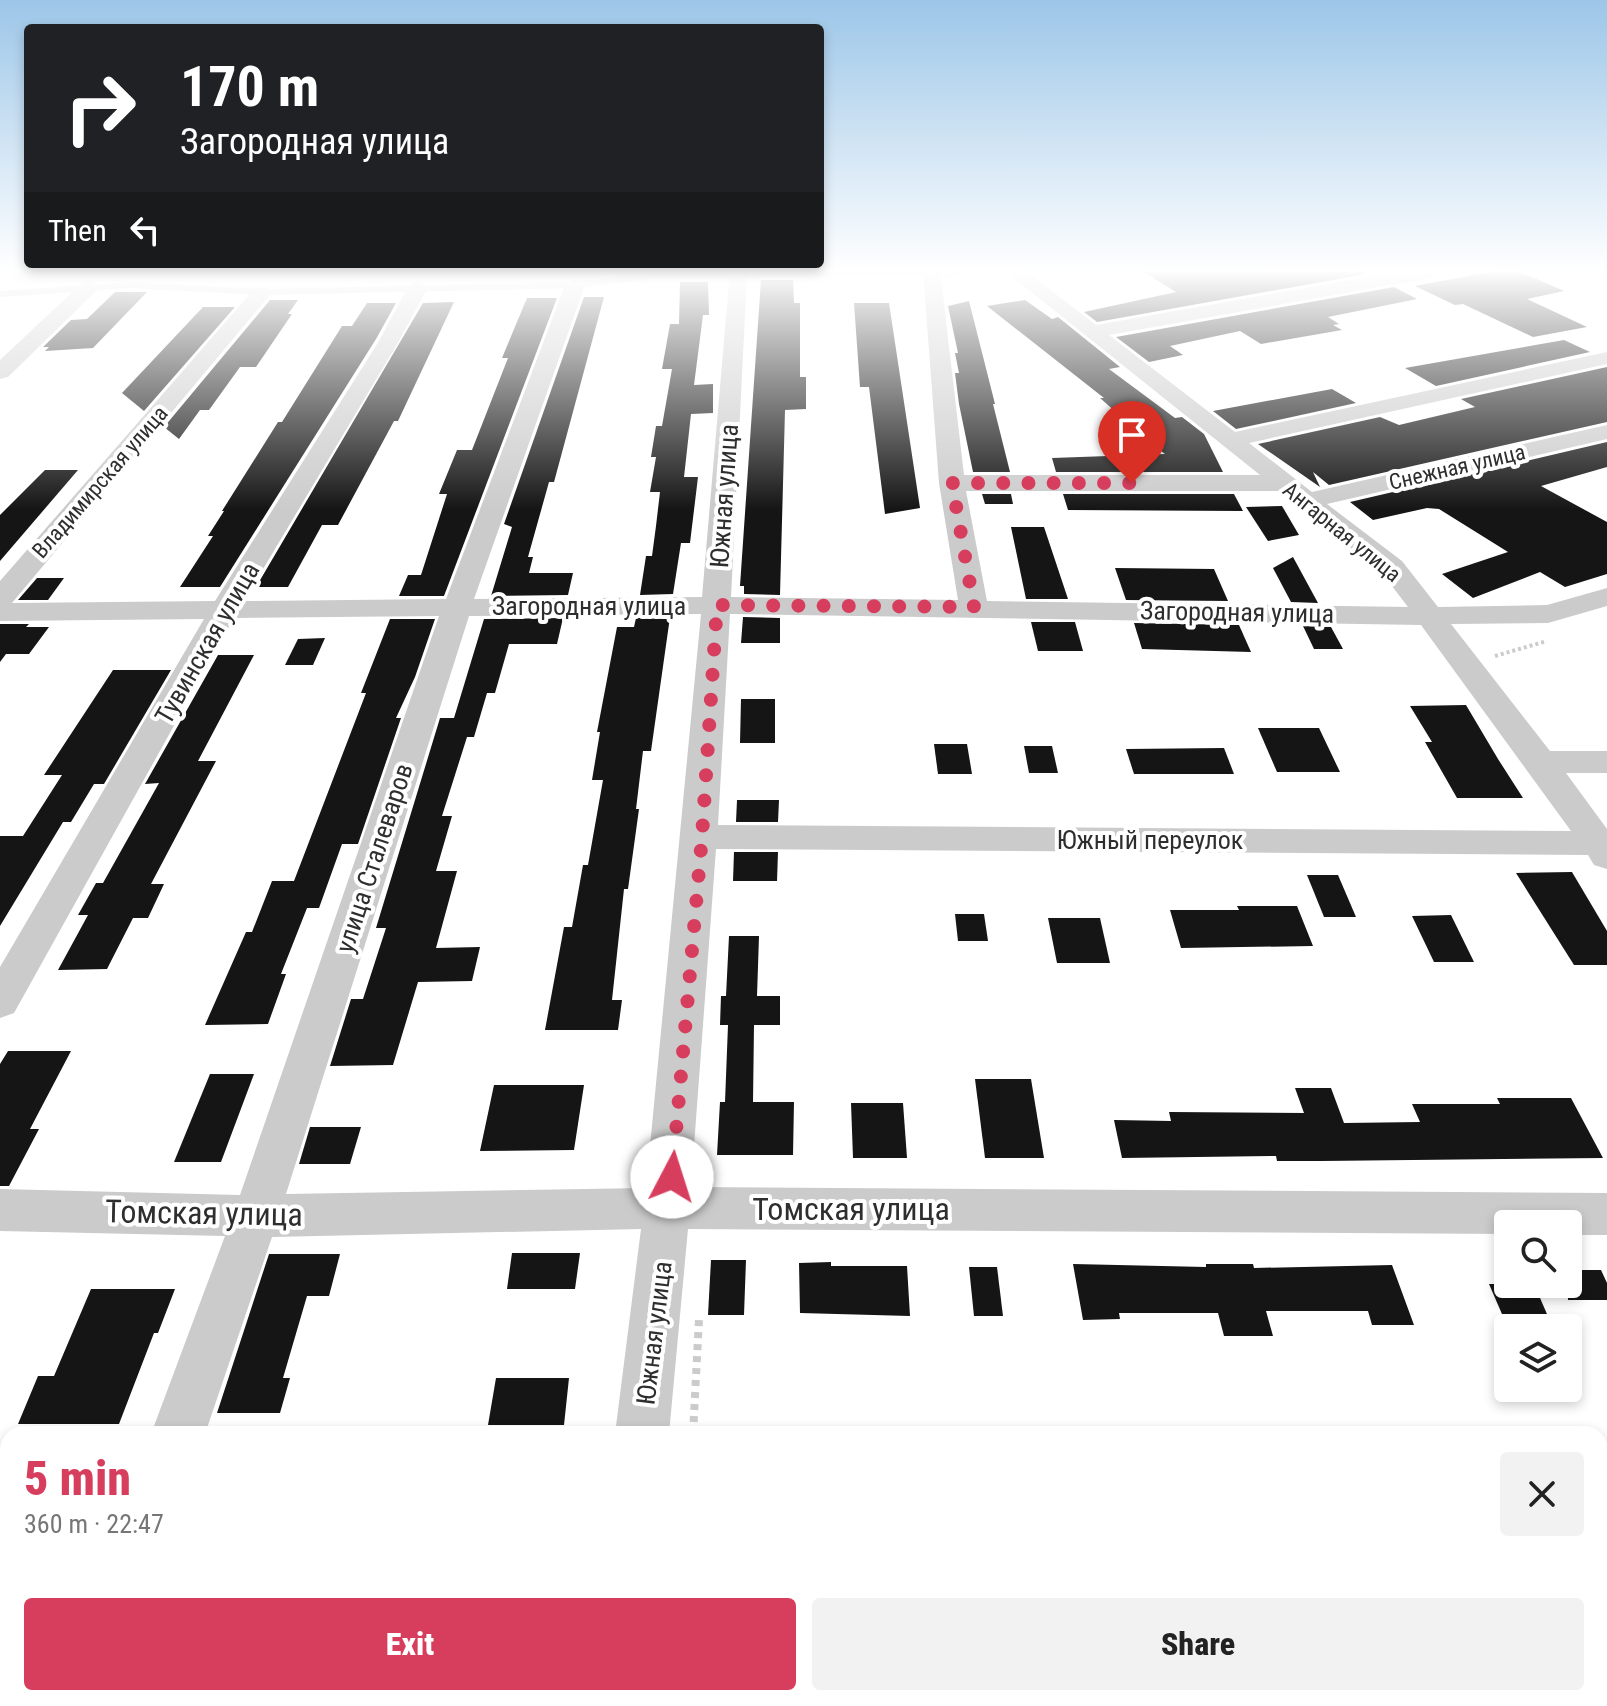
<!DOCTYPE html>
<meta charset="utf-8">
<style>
body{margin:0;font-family:"Roboto Condensed",sans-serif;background:#f2f2f2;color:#222;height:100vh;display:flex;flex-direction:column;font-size:30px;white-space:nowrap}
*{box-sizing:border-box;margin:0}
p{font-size:26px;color:#767676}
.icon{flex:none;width:44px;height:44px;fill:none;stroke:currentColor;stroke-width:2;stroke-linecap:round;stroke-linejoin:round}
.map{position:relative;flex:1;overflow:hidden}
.side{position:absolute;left:0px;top:1426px;width:1608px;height:280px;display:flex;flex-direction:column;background:#fff;border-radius:24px 24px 0 0;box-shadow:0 4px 12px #0003}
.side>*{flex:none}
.hud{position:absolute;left:24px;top:24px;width:800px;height:244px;border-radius:8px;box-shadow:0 4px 12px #0003;background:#202124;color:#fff;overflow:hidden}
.tools{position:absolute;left:1494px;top:1210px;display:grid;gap:16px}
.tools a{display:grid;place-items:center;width:88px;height:88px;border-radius:8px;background:#fff;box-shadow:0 4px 12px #0003;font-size:40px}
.pin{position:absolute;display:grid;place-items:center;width:68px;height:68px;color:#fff;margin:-82px -34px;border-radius:50% 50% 50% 0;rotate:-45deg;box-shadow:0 0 8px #0007}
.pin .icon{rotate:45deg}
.me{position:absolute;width:88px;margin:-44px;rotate:5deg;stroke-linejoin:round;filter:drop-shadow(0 0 6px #0008)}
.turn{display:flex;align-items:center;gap:28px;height:168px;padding:0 24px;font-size:36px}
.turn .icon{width:104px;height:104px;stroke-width:2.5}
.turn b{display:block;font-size:56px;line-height:68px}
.then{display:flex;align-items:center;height:76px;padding:0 24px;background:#0003;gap:16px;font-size:30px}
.round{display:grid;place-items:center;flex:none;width:84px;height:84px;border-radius:8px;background:#f2f2f2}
.head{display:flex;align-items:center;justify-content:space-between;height:136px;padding:0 24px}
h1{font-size:48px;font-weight:800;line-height:60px;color:#d73e5e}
.cta{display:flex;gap:16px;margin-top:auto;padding:16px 24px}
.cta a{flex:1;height:92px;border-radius:8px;background:#d73e5e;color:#fff;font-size:32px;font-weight:800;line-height:92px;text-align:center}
.cta a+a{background:#f2f2f2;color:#222}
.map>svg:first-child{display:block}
.green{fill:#e6eadc}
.building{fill:#151515}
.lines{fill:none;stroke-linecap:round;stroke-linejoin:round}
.path-far1{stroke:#cbcbcb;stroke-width:4;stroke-dasharray:3 3;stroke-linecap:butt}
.path{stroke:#cbcbcb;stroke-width:8;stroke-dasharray:6 6;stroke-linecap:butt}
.service{fill:#cbcbcb;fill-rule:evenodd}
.minor{fill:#cbcbcb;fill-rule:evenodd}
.route{stroke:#d73e5e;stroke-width:14;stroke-dasharray:0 25.2}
.labels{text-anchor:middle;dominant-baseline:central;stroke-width:8;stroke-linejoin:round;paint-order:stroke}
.far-street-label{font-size:22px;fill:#2e2e2e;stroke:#fff}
.street-label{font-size:26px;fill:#2e2e2e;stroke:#fff}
.near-street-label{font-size:32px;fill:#2e2e2e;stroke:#fff}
</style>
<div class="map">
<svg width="1607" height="1706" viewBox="0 0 1607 1706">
<rect width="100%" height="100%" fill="#fff"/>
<path class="green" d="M 11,271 L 447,271 L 15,284 Z"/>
<g class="building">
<path d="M 1142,271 L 1361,271 L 1366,274 L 1097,322 L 1084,312 L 1176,292 Z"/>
<path d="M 1495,271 L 1518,271 L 1564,291 L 1527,299 L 1587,327 L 1533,337 L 1463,304 L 1455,305 L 1415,286 Z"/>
<path d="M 761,280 L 793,280 L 794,303 L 800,303 L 800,377 L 806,377 L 806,409 L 785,410 L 780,595 L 744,594 L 744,586 L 740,586 Z"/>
<path d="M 680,282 L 708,282 L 709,315 L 703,315 L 694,385 L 713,384 L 713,413 L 691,414 L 684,477 L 698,477 L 690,543 L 681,543 L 673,594 L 640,595 L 646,556 L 652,556 L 656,526 L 660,492 L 650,492 L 656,457 L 651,457 L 656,426 L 662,426 L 672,369 L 662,369 L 670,324 L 679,324 Z"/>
<path d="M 1394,287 L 1417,299 L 1328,317 L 1339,324 L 1333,325 L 1342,330 L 1261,344 L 1240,331 L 1170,346 L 1183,355 L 1149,362 L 1116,337 Z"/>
<path d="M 115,292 L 147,292 L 93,348 L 45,351 L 49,347 L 43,347 L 71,320 L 87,319 Z"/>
<path d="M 584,297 L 604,297 L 554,482 L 549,482 L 528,557 L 533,557 L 529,573 L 573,573 L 568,595 L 491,596 L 512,527 L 504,524 Z"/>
<path d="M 527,298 L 557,298 L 444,596 L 399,596 L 408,575 L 421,575 L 447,494 L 439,494 L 457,450 L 472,450 L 508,358 L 502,358 Z"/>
<path d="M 270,300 L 298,300 L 288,314 L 292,314 L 256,367 L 240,367 L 209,410 L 200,410 L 179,439 L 164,427 Z"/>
<path d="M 1025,300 L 1052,319 L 1058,317 L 1120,367 L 1109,369 L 1175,418 L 1182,417 L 1204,434 L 1223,472 L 1056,472 L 1052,458 L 1165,454 L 1112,414 L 1117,413 L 1100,398 L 1104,398 L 987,306 Z"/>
<path d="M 969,301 L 995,404 L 993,404 L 1010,472 L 973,472 L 959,404 L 955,373 L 959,373 L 955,353 L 958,353 L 948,306 Z"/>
<path d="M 454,302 L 398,421 L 394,421 L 338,525 L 322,525 L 288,587 L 256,587 L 423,303 Z"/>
<path d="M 367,303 L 396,303 L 376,339 L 220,587 L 180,587 L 213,536 L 208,536 L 224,511 L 222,511 L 278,422 L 282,422 L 342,326 L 352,326 Z"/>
<path d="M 854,303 L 889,303 L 920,508 L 885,514 L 869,387 L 860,387 Z"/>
<path d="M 203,307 L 235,307 L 144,411 L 122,393 Z"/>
<path d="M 1564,340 L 1590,352 L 1436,386 L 1405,368 Z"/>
<path d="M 1607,367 L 1607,422 L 1329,485 L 1313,472 L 1320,487 L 1258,444 L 1380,417 L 1399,425 L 1475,407 L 1461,399 Z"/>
<path d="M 1332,389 L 1356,403 L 1236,429 L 1213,411 Z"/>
<path d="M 1607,442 L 1607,467 L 1541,486 L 1607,522 L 1607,574 L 1565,587 L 1540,572 L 1473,598 L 1442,574 L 1508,552 L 1439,509 L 1427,508 L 1373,520 L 1350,502 Z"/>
<path d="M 45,470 L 78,470 L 0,561 L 0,515 Z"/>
<path d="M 982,494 L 1011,494 L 1013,504 L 985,504 Z"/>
<path d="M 1063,494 L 1234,494 L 1243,511 L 1068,510 Z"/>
<path d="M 1282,506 L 1299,535 L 1268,541 L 1246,507 Z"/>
<path d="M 1011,527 L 1044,527 L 1068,599 L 1026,599 Z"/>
<path d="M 1293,557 L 1318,603 L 1291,602 L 1273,568 Z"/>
<path d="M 1115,568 L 1214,569 L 1228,601 L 1126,600 Z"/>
<path d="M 37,578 L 64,578 L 48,600 L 18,600 Z"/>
<path d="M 670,617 L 651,751 L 643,751 L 636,809 L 639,809 L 628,889 L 624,889 L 612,1000 L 622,1000 L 618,1030 L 545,1030 L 564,927 L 572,927 L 583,865 L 588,865 L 603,780 L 592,780 L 600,732 L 597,732 L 617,627 L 634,627 L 636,618 Z"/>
<path d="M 743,617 L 780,618 L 780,643 L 741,643 Z"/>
<path d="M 563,618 L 557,644 L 509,644 L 495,693 L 487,693 L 474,737 L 467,737 L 442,816 L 452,816 L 436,871 L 457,871 L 436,948 L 480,947 L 472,981 L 418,982 L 393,1065 L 330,1066 L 351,999 L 363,999 L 386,928 L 376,928 L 440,718 L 454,718 L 484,619 Z"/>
<path d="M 390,619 L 435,619 L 415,677 L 396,718 L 401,718 L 358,844 L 342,844 L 319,908 L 307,908 L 281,974 L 286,974 L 268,1024 L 205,1025 L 246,932 L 252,932 L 272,881 L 294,881 L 366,693 L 361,693 Z"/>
<path d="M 1031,622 L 1075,622 L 1083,651 L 1038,651 Z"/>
<path d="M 1134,623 L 1239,625 L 1251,652 L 1142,649 Z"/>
<path d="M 0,624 L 29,624 L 26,627 L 49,627 L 29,654 L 6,654 L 0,662 Z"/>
<path d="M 1303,626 L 1331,627 L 1343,649 L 1314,649 Z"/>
<path d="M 325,638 L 313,665 L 285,665 L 298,639 Z"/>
<path d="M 218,655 L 254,655 L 198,761 L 216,761 L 151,884 L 164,884 L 148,918 L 133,918 L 107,969 L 58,970 L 88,915 L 78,915 L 96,883 L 103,883 L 159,783 L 145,784 Z"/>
<path d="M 113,670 L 171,670 L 104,784 L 94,784 L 71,822 L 63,822 L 0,926 L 0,836 L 23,836 L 62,775 L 44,775 Z"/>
<path d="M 741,699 L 775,699 L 775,743 L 740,743 Z"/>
<path d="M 1466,705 L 1498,759 L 1523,798 L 1457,798 L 1425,742 L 1432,742 L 1410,706 Z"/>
<path d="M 1258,728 L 1319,728 L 1340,772 L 1277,772 Z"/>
<path d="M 934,744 L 967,744 L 972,774 L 938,774 Z"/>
<path d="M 1024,746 L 1052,746 L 1058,773 L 1029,773 Z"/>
<path d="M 1224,748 L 1234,774 L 1134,774 L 1126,749 Z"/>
<path d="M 737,800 L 779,800 L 778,822 L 736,822 Z"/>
<path d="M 734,852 L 778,852 L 777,881 L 733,881 Z"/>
<path d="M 1572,872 L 1607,931 L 1607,965 L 1574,965 L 1516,873 Z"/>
<path d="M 1307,875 L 1338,875 L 1356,917 L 1324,917 Z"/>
<path d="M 1237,906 L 1297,906 L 1313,946 L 1181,948 L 1170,910 L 1239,910 Z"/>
<path d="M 955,914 L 984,914 L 988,941 L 958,941 Z"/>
<path d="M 1451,915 L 1474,962 L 1434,962 L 1412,916 Z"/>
<path d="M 1048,918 L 1100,918 L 1110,963 L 1057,963 Z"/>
<path d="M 729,936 L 759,936 L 757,996 L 780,996 L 780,1025 L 754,1025 L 753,1102 L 794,1102 L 793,1155 L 717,1155 L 720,1102 L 725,1102 L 728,1025 L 720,1025 L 721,996 L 726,996 Z"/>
<path d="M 8,1051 L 71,1051 L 30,1129 L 39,1129 L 9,1186 L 0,1186 L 0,1064 Z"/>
<path d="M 210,1074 L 254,1074 L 221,1162 L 174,1162 Z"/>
<path d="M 975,1079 L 1031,1079 L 1044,1158 L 985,1158 Z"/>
<path d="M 494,1085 L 584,1085 L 574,1150 L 480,1151 Z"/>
<path d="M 1295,1088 L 1331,1088 L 1344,1123 L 1420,1122 L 1412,1104 L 1500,1104 L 1497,1098 L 1571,1098 L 1603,1158 L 1321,1161 L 1277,1161 L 1276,1156 L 1122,1158 L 1114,1120 L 1171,1121 L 1169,1112 L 1304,1113 Z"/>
<path d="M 851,1103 L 903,1103 L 907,1158 L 853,1158 Z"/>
<path d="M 310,1127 L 361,1127 L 350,1164 L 299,1164 Z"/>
<path d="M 512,1253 L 580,1253 L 575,1289 L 507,1289 Z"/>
<path d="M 269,1254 L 340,1254 L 329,1296 L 307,1296 L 283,1378 L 290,1378 L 280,1413 L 217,1413 Z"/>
<path d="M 711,1260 L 746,1260 L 744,1315 L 708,1315 Z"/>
<path d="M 831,1262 L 831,1266 L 907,1266 L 910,1316 L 800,1313 L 799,1263 Z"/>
<path d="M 1073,1264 L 1206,1267 L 1206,1264 L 1253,1264 L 1254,1268 L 1392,1265 L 1414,1325 L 1372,1325 L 1368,1311 L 1266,1311 L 1273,1336 L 1224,1336 L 1218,1313 L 1119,1313 L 1120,1319 L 1083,1320 Z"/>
<path d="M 969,1267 L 997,1267 L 1003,1316 L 974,1316 Z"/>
<path d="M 1568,1270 L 1601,1270 L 1607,1283 L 1607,1300 L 1568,1300 Z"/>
<path d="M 1489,1284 L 1534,1284 L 1553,1328 L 1508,1328 Z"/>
<path d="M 91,1289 L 175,1289 L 158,1333 L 154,1333 L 119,1424 L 18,1424 L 38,1376 L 54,1376 Z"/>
<path d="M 496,1378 L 569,1378 L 564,1425 L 488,1425 Z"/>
</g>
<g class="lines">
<path class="path-far1" d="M 1495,656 L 1547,641"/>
<g class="path">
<path d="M 693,1434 L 699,1319"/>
<path d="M 679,1698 L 679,1706"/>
</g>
<path class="service" d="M 931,271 L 934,276 L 660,278 L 575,288 L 262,295 L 130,288 L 0,297 L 0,291 L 130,282 L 262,289 L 575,282 L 660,272 Z"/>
<g class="minor">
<path d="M 730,271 L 746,271 L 747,274 L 731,597 L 958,600 L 939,483 L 923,271 L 963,271 L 961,275 L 941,278 L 964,475 L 1260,475 L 1005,271 L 1026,271 L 1096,325 L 1401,271 L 1444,271 L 1435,277 L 1109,335 L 1235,432 L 1607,352 L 1607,364 L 1249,443 L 1312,492 L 1607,425 L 1607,439 L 1327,504 L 1402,561 L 1438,607 L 1547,605 L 1607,588 L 1607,606 L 1548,623 L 1451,624 L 1550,751 L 1607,751 L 1607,773 L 1566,773 L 1607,829 L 1607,869 L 1594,865 L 1588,855 L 716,849 L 691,1187 L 1607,1193 L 1607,1235 L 1568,1235 L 1568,1224 L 1508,1224 L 1508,1234 L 688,1229 L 669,1434 L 615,1434 L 641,1229 L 272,1237 L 205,1434 L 151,1434 L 225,1236 L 0,1231 L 0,1189 L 240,1195 L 439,616 L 234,618 L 14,1013 L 0,1018 L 0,967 L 204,619 L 0,621 L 0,581 L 255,288 L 269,288 L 272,292 L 269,296 L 12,603 L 215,601 L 379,341 L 408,287 L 418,281 L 428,287 L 399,341 L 244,601 L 446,599 L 565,285 L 575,279 L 585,285 L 474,599 L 702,597 ZM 966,491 L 1279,491 L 1382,573 L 1408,607 L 987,601 ZM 701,614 L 646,1188 L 286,1194 L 469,616 ZM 730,614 L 1421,625 L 1571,831 L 718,825 Z"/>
<path d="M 89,281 L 99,287 L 96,291 L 8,377 L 0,379 L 0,360 L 82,283 Z"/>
<path d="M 54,1698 L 114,1698 L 112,1706 L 50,1706 Z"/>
<path d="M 580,1698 L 640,1698 L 640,1706 L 578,1706 Z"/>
</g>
</g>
<linearGradient id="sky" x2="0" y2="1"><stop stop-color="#9cc6e8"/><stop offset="0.53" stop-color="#fff"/><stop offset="1" stop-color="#fff" stop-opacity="0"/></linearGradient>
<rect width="1607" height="510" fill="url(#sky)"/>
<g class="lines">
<path class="route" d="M 672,1177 L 702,837 L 717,605 L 974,607 L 952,483 L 1132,483"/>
</g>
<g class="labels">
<g class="far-street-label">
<text transform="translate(1457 467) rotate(-13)">Снежная улица</text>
<text transform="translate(100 482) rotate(-49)">Владимирская улица</text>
<text transform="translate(1342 532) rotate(39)">Ангарная улица</text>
</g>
<g class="street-label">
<text transform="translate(724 496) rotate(-86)">Южная улица</text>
<text x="589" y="606">Загородная улица</text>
<text transform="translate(1237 612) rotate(1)">Загородная улица</text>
<text transform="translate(207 643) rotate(-60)">Тувинская улица</text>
<text x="1150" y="840">Южный переулок</text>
<text transform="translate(374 858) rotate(-72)">улица Сталеваров</text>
<text transform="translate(654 1333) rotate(-83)">Южная улица</text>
</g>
<g class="near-street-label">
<text x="851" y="1209">Томская улица</text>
<text transform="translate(204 1213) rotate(1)">Томская улица</text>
</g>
</g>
</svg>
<div class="tools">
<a><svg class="icon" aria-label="search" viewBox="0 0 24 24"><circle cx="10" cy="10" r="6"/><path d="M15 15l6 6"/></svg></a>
<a><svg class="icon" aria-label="layers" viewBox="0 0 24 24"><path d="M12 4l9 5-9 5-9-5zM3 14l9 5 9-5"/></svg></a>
</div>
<div class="pin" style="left:1132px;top:483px;background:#d93025"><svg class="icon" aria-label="arrive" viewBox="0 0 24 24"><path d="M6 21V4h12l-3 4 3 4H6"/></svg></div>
<svg class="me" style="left:672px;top:1177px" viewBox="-20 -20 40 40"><circle r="19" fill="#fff"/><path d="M0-13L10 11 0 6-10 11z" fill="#d73e5e"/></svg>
<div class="hud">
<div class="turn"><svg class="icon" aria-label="right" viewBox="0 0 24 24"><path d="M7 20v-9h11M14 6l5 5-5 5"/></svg><div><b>170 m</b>Загородная улица</div></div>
<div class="then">Then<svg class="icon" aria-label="left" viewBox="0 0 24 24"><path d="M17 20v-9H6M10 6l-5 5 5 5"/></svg></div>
</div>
<section class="side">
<div class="head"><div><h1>5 min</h1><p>360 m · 22:47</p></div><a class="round"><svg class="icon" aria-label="close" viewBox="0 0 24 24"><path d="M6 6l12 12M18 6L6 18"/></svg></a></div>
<div class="cta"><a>Exit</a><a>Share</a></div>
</section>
</div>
